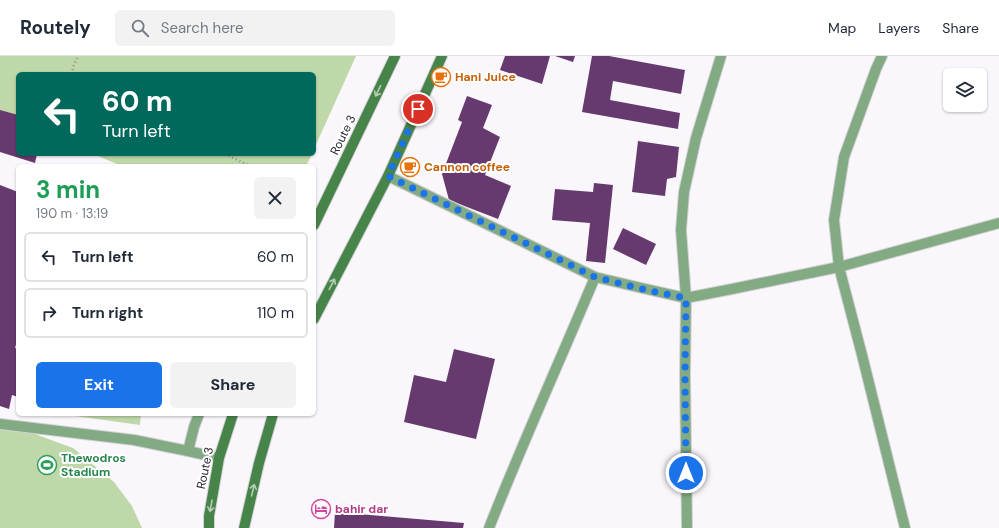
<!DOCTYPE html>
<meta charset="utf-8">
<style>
body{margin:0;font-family:"DM Sans",sans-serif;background:#f2f2f3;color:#1f2937;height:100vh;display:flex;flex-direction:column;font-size:15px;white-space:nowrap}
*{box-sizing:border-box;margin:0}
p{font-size:13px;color:#747a83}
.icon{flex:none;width:22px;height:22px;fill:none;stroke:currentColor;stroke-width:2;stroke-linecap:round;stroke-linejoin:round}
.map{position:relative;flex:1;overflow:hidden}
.sheet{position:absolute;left:16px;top:108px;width:300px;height:252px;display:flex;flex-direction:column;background:#fff;border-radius:6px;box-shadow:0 1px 3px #0004}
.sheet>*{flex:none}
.top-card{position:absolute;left:16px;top:16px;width:300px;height:84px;border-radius:6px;box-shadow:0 1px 3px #0004;background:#00695c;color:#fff;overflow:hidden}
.tools{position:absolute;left:943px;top:12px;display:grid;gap:8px}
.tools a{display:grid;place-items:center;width:44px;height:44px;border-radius:6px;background:#fff;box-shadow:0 1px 3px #0004;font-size:20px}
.pin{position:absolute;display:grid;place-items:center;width:34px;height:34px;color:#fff;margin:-17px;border:2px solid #fff;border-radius:50%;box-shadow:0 1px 4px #0007}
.me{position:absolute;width:44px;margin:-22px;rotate:0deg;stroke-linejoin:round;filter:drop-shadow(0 0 3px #0008)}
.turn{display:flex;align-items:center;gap:14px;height:84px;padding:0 20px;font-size:18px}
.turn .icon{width:52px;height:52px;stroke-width:2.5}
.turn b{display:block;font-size:28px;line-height:34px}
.round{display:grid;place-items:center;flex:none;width:42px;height:42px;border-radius:6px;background:#f2f2f3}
.summary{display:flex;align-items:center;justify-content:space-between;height:68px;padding:0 20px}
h1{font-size:24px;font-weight:700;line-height:30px;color:#1e9e55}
.action{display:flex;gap:8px;margin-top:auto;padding:8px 20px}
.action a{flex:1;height:46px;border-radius:6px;background:#1a73e8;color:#fff;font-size:16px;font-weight:700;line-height:46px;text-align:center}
.action a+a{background:#f2f2f3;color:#1f2937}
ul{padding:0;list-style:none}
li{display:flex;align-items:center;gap:12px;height:50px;margin:0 8px 6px;padding:0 12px;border:2px solid #e0e1e3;border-radius:6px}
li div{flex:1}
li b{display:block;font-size:15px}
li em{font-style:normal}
header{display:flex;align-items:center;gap:24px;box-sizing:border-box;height:56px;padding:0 20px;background:#fff;border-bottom:1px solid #e0e1e3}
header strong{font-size:19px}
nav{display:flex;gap:22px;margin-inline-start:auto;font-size:14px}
.search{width:280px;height:36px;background:#f2f2f3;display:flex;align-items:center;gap:10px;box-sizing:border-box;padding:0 14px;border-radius:6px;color:#747a83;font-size:15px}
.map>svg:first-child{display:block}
.green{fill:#bed8a9}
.building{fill:#673a6f}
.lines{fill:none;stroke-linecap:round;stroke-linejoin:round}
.lane-casing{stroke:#d5d2d7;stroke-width:12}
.street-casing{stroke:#d5d2d7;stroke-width:12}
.secondary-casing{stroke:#d5d2d7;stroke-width:12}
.path{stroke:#948f96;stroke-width:2.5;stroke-dasharray:1 3;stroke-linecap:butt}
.lane{stroke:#83ab83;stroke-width:10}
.street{stroke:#83ab83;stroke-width:10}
.secondary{stroke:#47844a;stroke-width:10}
.oneway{stroke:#b5ceb7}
.route{stroke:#1a73e8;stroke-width:7;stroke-dasharray:0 12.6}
.labels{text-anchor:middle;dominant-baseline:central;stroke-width:4;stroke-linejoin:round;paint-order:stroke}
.food-label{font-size:12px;font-weight:bold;fill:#c56008;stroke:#fff;text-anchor:start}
.street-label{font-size:12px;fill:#2d2730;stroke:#fff}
.leisure-label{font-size:12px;font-weight:bold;fill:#27864d;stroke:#fff;text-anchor:start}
.hotel-label{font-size:12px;font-weight:bold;fill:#b23c85;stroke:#fff;text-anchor:start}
</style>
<header>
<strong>Routely</strong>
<div class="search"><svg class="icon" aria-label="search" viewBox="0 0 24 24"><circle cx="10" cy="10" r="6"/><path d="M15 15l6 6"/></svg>Search here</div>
<nav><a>Map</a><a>Layers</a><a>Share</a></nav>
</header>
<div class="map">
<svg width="999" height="472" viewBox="0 0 999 472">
<rect width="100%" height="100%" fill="#faf7fc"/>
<g class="green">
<path d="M 0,0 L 356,0 L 314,93 L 314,18 L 18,18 L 18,66 L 0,59 Z"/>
<path d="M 93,98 L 312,98 L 306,110 L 122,110 Z"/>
<path d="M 61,358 L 141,358 L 140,369 Z"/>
<path d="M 0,372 L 32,377 L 73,392 L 114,426 L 132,450 L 142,472 L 0,472 Z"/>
</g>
<g class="building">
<path d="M 505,0 L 550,0 L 542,28 L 500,14 Z"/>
<path d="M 555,0 L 575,0 L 573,6 Z"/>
<path d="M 592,0 L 609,0 L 685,14 L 681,38 L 613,25 L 610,44 L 680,57 L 678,73 L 582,56 Z"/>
<path d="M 467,40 L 492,49 L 483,72 L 500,81 L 485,119 L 511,130 L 498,163 L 449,144 L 442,118 L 462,66 L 458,64 Z"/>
<path d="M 0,54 L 18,59 L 18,98 L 37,98 L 35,107 L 0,96 Z"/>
<path d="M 638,85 L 679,91 L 676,121 L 667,123 L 665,140 L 632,136 Z"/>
<path d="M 594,127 L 613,129 L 605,207 L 586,205 L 590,167 L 552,164 L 555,133 L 593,136 Z"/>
<path d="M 0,129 L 18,136 L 18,282 L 15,292 L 18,293 L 18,341 L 12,339 L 9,353 L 0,350 Z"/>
<path d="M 623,172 L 656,188 L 646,209 L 613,193 Z"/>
<path d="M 454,293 L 495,303 L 476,383 L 404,366 L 414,319 L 446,326 Z"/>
<path d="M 335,456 L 464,467 L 463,472 L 334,472 Z"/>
</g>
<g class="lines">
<g class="lane-casing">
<path id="lane" d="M 0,368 L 134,384 L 188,395 L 219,402"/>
</g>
<g class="street-casing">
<g id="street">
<path d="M 882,0 L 876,13 L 844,101 L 834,164 L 839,211 L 862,299 L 905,472"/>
<path d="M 388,120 L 595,221 L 646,233 L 686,242 L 732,233 L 839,211 L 999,167"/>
<path d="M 188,395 L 194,371 L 199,358"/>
<path d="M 489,472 C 522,388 560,305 595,221"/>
<path d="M 687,472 L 685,319 L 686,242 L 681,174 L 684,136 L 696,82 L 721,0"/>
</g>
</g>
<g class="secondary-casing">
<g id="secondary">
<path d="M 314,169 L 395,0"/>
<path d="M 314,263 L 388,120 L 442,0"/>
<path d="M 209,472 L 209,460 L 219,402 L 233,358"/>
<path d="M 244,472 L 259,407 L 273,358"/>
</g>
</g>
<g class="path">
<path d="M 72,18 L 73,11 L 78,0"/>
<path d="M 225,98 L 250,110"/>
</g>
<use href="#lane" class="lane"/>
<use href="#street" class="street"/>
<use href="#secondary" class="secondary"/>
</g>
<defs><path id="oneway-shaft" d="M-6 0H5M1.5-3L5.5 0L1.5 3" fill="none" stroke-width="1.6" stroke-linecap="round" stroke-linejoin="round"/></defs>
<g class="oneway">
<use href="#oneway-shaft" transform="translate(378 35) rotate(116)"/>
<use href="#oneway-shaft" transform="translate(332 228) rotate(-63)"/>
<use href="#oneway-shaft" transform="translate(253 434) rotate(-77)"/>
<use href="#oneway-shaft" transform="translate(211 450) rotate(100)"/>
</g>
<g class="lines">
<path class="route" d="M 418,53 L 388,120 L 595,221 L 646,234 L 686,242 L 685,319 L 686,417"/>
</g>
<defs>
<g id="cafe-ring" transform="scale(1)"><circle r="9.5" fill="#fff" stroke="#e8710a" stroke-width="1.5"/><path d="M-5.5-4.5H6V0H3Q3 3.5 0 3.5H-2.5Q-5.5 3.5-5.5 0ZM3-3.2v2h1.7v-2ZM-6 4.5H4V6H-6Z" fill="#e8710a"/></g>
<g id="stadium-ring" transform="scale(1)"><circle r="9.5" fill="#fff" stroke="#2e9e5b" stroke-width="1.5"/><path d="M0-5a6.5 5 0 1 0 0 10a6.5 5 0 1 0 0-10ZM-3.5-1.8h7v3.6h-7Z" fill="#2e9e5b"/></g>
<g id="hotel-ring" transform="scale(1)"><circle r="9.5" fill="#fff" stroke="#d1479c" stroke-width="1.5"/><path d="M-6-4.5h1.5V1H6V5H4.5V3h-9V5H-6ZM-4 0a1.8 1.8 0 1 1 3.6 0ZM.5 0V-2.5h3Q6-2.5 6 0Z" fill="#d1479c"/></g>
</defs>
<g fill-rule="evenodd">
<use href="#cafe-ring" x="441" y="21"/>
<use href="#cafe-ring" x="410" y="111"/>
<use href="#stadium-ring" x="47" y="409"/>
<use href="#hotel-ring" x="321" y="453"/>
</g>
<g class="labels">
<g class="food-label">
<text x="455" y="21">Hani Juice</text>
<text x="424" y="111">Cannon coffee</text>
</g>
<g class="street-label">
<text transform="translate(343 79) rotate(-64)">Route 3</text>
<text transform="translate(205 412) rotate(-78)">Route 3</text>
</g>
<g class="leisure-label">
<text x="61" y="402">Thewodros<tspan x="61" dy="14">Stadium</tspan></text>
</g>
<g class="hotel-label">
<text x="335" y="453">bahir dar</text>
</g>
</g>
</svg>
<div class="tools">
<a><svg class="icon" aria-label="layers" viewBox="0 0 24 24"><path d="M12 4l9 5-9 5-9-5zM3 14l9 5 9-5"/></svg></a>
</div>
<div class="pin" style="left:418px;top:53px;background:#d93025"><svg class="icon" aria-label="arrive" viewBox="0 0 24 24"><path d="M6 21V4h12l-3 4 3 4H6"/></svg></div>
<svg class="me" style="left:686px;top:417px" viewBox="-20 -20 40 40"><circle r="17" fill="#1a73e8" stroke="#fff" stroke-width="3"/><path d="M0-11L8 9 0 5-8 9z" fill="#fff"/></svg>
<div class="top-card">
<div class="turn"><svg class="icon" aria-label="left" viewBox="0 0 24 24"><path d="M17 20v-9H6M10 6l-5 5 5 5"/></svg><div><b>60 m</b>Turn left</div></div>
</div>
<section class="sheet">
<div class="summary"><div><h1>3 min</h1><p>190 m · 13:19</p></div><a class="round"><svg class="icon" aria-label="close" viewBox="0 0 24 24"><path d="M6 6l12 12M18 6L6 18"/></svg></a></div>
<ul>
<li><svg class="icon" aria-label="left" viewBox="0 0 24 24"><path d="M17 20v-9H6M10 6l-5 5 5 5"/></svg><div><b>Turn left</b></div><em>60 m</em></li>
<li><svg class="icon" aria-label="right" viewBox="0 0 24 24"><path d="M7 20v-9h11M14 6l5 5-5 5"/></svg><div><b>Turn right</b></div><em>110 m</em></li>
</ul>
<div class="action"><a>Exit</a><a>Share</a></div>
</section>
</div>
